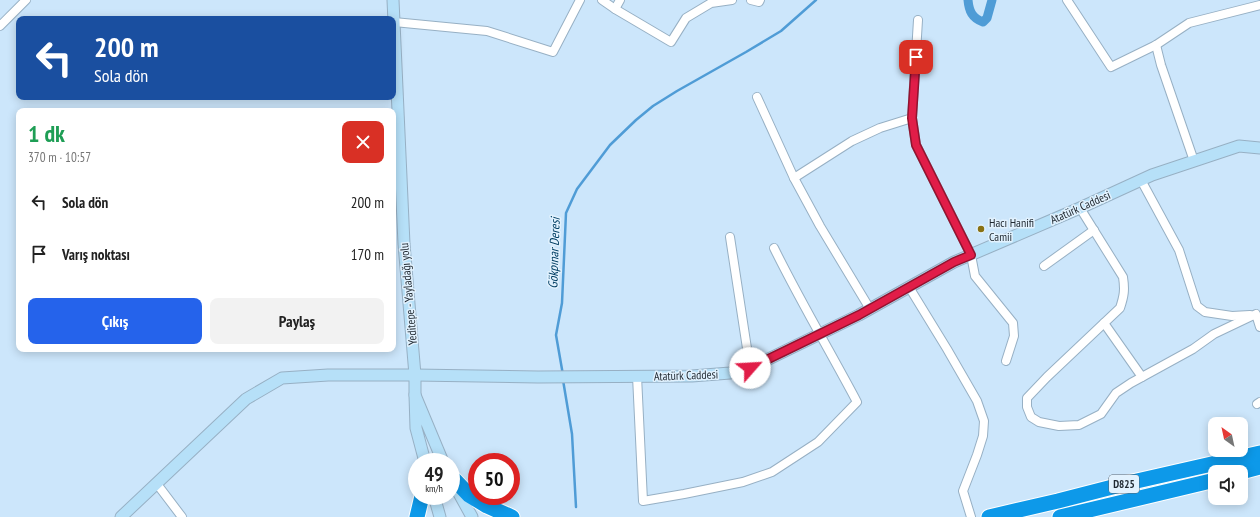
<!DOCTYPE html>
<html lang="tr">
<meta charset="utf-8">
<style>
body{margin:0;font-family:"PT Sans Narrow",sans-serif;background:#f2f2f2;color:#222;height:100vh;display:flex;flex-direction:column;font-size:15px;white-space:nowrap}
*{box-sizing:border-box;margin:0}
p{font-size:13px;color:#767676}
.icon{flex:none;width:22px;height:22px;fill:none;stroke:currentColor;stroke-width:2;stroke-linecap:round;stroke-linejoin:round}
.map{position:relative;flex:1;overflow:hidden}
.sheet{position:absolute;left:16px;top:108px;width:380px;height:244px;display:flex;flex-direction:column;background:#fff;border-radius:8px;box-shadow:0 2px 10px #0003}
.sheet>*{flex:none}
.banner{position:absolute;left:16px;top:16px;width:380px;height:84px;border-radius:8px;box-shadow:0 2px 10px #0003;background:#1a4fa0;color:#fff;overflow:hidden}
.needle{width:26px;rotate:327deg}
.fabs{position:absolute;left:1208px;top:417px;display:grid;gap:8px}
.fabs a{display:grid;place-items:center;width:40px;height:40px;border-radius:8px;background:#fff;box-shadow:0 2px 10px #0003;font-size:20px}
.speed{position:absolute;left:408px;top:453px;display:flex;gap:8px;font-size:20px;font-weight:700;text-align:center}
.speed>*{display:grid;place-content:center;width:52px;height:52px;border-radius:50%;background:#fff;box-shadow:0 2px 10px #0003;line-height:1}
.speed small{font-size:10px;font-weight:400}
.speed .limit{border:6px solid #d22;background:#fff;color:#111}
.pin{position:absolute;display:grid;place-items:center;width:34px;height:34px;color:#fff;margin:-17px;border-radius:8px;box-shadow:0 2px 6px #0006}
.me{position:absolute;width:44px;margin:-22px;rotate:64deg;stroke-linejoin:round;filter:drop-shadow(0 0 3px #0008)}
.turn{display:flex;align-items:center;gap:14px;height:84px;padding:0 12px;font-size:18px}
.turn .icon{width:52px;height:52px;stroke-width:2.5}
.turn b{display:block;font-size:28px;line-height:34px}
.round{display:grid;place-items:center;flex:none;width:42px;height:42px;border-radius:8px;background:#f2f2f2}
.head{display:flex;align-items:center;justify-content:space-between;height:68px;padding:0 12px}
h1{font-size:24px;font-weight:800;line-height:30px;color:#1e9e55}
.cta{display:flex;gap:8px;margin-top:auto;padding:8px 12px}
.cta a{flex:1;height:46px;border-radius:8px;background:#2563eb;color:#fff;font-size:16px;font-weight:800;line-height:46px;text-align:center}
.cta a+a{background:#f2f2f2;color:#222}
ul{padding:0;list-style:none}
li{display:flex;align-items:center;gap:12px;height:52px;padding:0 12px}
li div{flex:1}
li b{display:block;font-size:15px}
li em{font-style:normal}
.map>svg:first-child{display:block}
.lines{fill:none;stroke-linecap:round;stroke-linejoin:round}
.stream{stroke:#4f9cd6;stroke-width:2.5}
.canal{stroke:#4f9cd6;stroke-width:9}
.street-casing{stroke:#97b0c4;stroke-width:10}
.secondary-casing{stroke:#97b0c4;stroke-width:13}
.highway-casing{stroke:#fff;stroke-width:17}
.street{stroke:#fff;stroke-width:8}
.secondary{stroke:#b6e0f8;stroke-width:11}
.highway{stroke:#0d99e9;stroke-width:15}
.route-casing{stroke:#92132f;stroke-width:10}
.route{stroke:#e11d48;stroke-width:7}
.poi-dot{fill:#897113;stroke:#e2f2fe;stroke-width:1.5}
.labels{text-anchor:middle;dominant-baseline:central;stroke-width:3;stroke-linejoin:round;paint-order:stroke}
.shield{fill:#e2f2fe;stroke:#5a656e;stroke-width:1}
.shield-label{font-size:11px;font-weight:bold;fill:#1f2830}
.street-label{font-size:12px;fill:#1f2830;stroke:#e2f2fe}
.poi-label{font-size:12px;fill:#1f2830;stroke:#e2f2fe;text-anchor:start}
.water-label{font-size:13px;font-style:italic;fill:#003e63;stroke:#e2f2fe}
</style>
<div class="map">
<svg width="1260" height="517" viewBox="0 0 1260 517">
<rect width="100%" height="100%" fill="#cce6fb"/>
<g class="lines">
<g class="stream">
<path d="M 563,375 L 556,335 L 562,303 L 566,213 L 577,189 L 610,145 L 636,120 L 653,106 L 677,91 L 746,52 L 781,31 L 816,0"/>
<path d="M 563,380 L 572,434 L 576,507"/>
</g>
<path class="canal" d="M 968,0 C 969,11 972,18 983,22 L 987,18 L 992,0"/>
<g class="street-casing">
<g id="street">
<path d="M 602,0 L 615,9 L 671,42 L 686,18 L 711,3 L 732,0"/>
<path d="M 751,0 L 759,2 L 760,0"/>
<path d="M 1067,0 L 1111,67 L 1156,45 L 1189,23 L 1260,5"/>
<path d="M 615,9 L 620,0"/>
<path d="M 918,20 L 912,118 L 916,145 L 971,255 L 975,276 L 1013,323 L 1014,336 L 1006,361"/>
<path d="M 394,22 L 487,31 L 553,52 L 580,0"/>
<path d="M 0,26 L 26,0"/>
<path d="M 1156,45 L 1161,65 L 1194,161"/>
<path d="M 757,97 L 794,178 L 820,226 L 870,309"/>
<path d="M 794,178 L 852,141 L 880,128 L 912,118"/>
<path d="M 1141,180 L 1179,250 L 1197,306 L 1205,312 L 1232,316 L 1250,315"/>
<path d="M 1080,208 L 1123,277 C 1125,290 1124,296 1120,308 L 1047,377 L 1027,398 L 1027,407 L 1031,417 L 1039,422 L 1059,426 L 1079,425 L 1101,414 L 1116,393 L 1131,383 L 1193,349 L 1214,334 L 1256,314 L 1260,327"/>
<path d="M 730,237 L 750,368"/>
<path d="M 1044,266 L 1094,230"/>
<path d="M 909,287 L 947,349 L 977,401 L 984,421 L 983,436 L 977,455 L 963,491 L 971,517"/>
<path d="M 1104,323 L 1142,377"/>
<path d="M 637,376 L 643,501 L 684,494 L 743,482 L 772,472 L 818,442 L 857,402 C 830,351 800,301 774,248"/>
<path d="M 1257,404 L 1260,402"/>
<path d="M 157,484 L 182,517"/>
</g>
</g>
<g class="secondary-casing">
<g id="secondary">
<path d="M 393,0 L 404,244 L 415,375 L 415,395"/>
<path d="M 425,462 L 416,428 L 415,395 L 443,462"/>
<path d="M 455,486 L 472,517"/>
<path d="M 434,496 L 440,517"/>
<path d="M 121,517 L 246,399 L 282,378 L 328,375 L 415,375 L 538,377 L 692,376 L 730,373 L 750,368 L 859,315 L 954,262 L 1080,208 L 1152,175 L 1239,146 L 1260,148"/>
</g>
</g>
<g class="highway-casing">
<g id="highway">
<path d="M 1241,472 L 1260,467"/>
<path d="M 451,476 L 469,495 L 487,506 L 512,517"/>
<path d="M 417,517 L 422,496"/>
<path d="M 989,517 L 1058,501 L 1128,483 L 1260,453"/>
<path d="M 1060,517 L 1215,480"/>
</g>
</g>
<use href="#street" class="street"/>
<use href="#secondary" class="secondary"/>
<use href="#highway" class="highway"/>
</g>
<g class="lines">
<g class="route-casing">
<path id="route" d="M 750,368 L 859,315 L 954,262 L 971,255 L 916,145 L 912,118 L 916,57"/>
</g>
<use href="#route" class="route"/>
</g>
<circle class="poi-dot" cx="981" cy="229" r="4"/>
<g class="labels">
<rect class="shield" x="1109" y="475" width="30" height="18" rx="3"/>
<g class="shield-label">
<text x="1124" y="484">D825</text>
</g>
<g class="street-label">
<text transform="translate(1080 207) rotate(-24)">Atatürk Caddesi</text>
<text transform="translate(408 294) rotate(-95)">Yeditepe - Yayladağı yolu</text>
<text transform="translate(686 375) rotate(-2)">Atatürk Caddesi</text>
</g>
<g class="poi-label">
<text x="989" y="222">Hacı Hanifi<tspan x="989" dy="14">Camii</tspan></text>
</g>
<g class="water-label">
<text transform="translate(554 253) rotate(-88)">Gökpınar Deresi</text>
</g>
</g>
</svg>
<div class="fabs">
<a><svg class="needle" viewBox="-14 -14 28 28"><path d="M0-13l5 13h-10z" fill="#e53935"/><path d="M0 13l5-13h-10z" fill="#767676"/></svg></a>
<a><svg class="icon" aria-label="sound" viewBox="0 0 24 24"><path d="M4 9h4l5-4v14l-5-4H4zM17 9q2 3 0 6"/></svg></a>
</div>
<div class="speed"><div>49<small>km/h</small></div><div class="limit">50</div></div>
<div class="pin" style="left:916px;top:57px;background:#d93025"><svg class="icon" aria-label="arrive" viewBox="0 0 24 24"><path d="M6 21V4h12l-3 4 3 4H6"/></svg></div>
<svg class="me" style="left:750px;top:368px" viewBox="-20 -20 40 40"><circle r="19" fill="#fff"/><path d="M0-13L10 11 0 6-10 11z" fill="#e11d48"/></svg>
<div class="banner">
<div class="turn"><svg class="icon" aria-label="left" viewBox="0 0 24 24"><path d="M17 20v-9H6M10 6l-5 5 5 5"/></svg><div><b>200 m</b>Sola dön</div></div>
</div>
<section class="sheet">
<div class="head"><div><h1>1 dk</h1><p>370 m · 10:57</p></div><a class="round" style="background:#d93025;color:#fff"><svg class="icon" aria-label="close" viewBox="0 0 24 24"><path d="M6 6l12 12M18 6L6 18"/></svg></a></div>
<ul>
<li><svg class="icon" aria-label="left" viewBox="0 0 24 24"><path d="M17 20v-9H6M10 6l-5 5 5 5"/></svg><div><b>Sola dön</b></div><em>200 m</em></li>
<li><svg class="icon" aria-label="arrive" viewBox="0 0 24 24"><path d="M6 21V4h12l-3 4 3 4H6"/></svg><div><b>Varış noktası</b></div><em>170 m</em></li>
</ul>
<div class="cta"><a>Çıkış</a><a>Paylaş</a></div>
</section>
</div>
